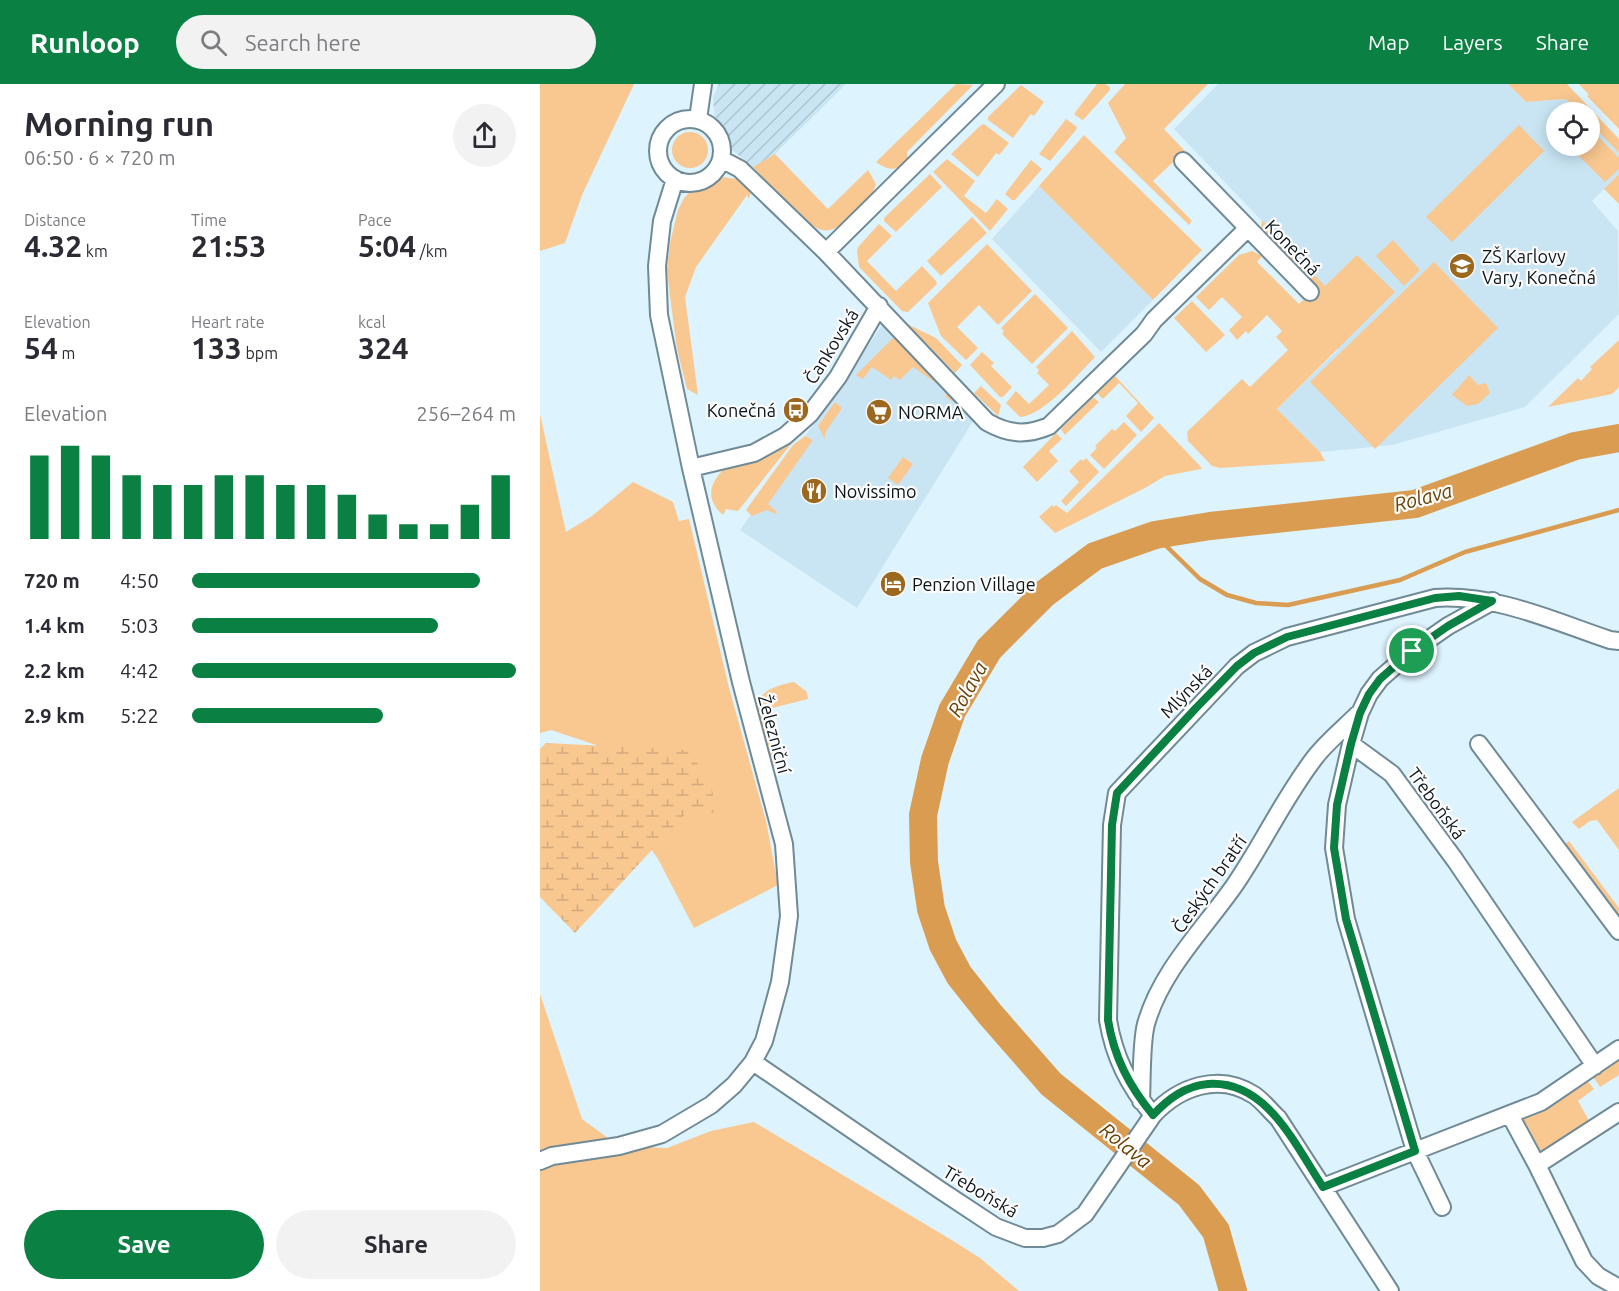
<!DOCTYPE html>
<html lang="en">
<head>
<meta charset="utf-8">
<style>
  :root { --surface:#fff; --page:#f2f2f3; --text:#2b2b33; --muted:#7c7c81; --accent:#0b8043 }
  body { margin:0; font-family:Ubuntu,sans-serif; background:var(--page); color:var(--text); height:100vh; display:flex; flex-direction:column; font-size:22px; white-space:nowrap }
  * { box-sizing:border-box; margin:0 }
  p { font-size:20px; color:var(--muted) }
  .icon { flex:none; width:33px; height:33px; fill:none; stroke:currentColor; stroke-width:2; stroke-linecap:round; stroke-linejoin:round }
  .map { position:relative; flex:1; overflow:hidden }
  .side { display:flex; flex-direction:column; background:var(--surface); width:540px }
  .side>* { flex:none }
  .controls { position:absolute; left:1006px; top:18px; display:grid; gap:12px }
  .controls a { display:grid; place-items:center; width:54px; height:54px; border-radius:50%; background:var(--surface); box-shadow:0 3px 15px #0003; font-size:30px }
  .pin { position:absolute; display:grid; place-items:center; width:51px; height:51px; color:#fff; margin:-26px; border:3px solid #fff; border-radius:50%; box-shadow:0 2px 6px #0007 }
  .round { display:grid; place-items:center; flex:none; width:63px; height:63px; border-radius:32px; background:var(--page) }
  .summary { display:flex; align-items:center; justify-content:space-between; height:102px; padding:0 24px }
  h1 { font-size:33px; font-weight:600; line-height:45px }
  .stats { display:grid; grid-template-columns:repeat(3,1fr); gap:9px; height:102px; padding:6px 24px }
  .stats div { display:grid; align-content:center }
  .stats b { font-size:30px; font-weight:600 }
  .stats small { font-size:16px; font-weight:400 }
  .stats p { font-size:16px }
  .chart { height:168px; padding:12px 24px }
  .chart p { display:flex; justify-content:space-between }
  .chart svg { width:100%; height:108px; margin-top:6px; stroke:var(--accent); stroke-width:6 }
  .cta { display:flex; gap:12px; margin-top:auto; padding:12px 24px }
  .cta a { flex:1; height:69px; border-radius:36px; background:var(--accent); color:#fff; font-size:24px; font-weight:600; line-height:69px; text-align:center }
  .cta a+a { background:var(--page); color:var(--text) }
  ul { padding:0 24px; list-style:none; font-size:20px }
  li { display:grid; grid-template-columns:96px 72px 1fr; align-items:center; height:45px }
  li i { height:15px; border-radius:8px; background:var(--accent) }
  header { display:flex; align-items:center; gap:36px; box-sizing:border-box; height:84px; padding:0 30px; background:var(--accent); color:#fff }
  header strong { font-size:28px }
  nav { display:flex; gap:33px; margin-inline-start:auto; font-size:21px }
  .search { width:420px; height:54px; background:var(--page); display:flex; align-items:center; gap:15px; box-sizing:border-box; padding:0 21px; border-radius:33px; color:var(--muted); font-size:22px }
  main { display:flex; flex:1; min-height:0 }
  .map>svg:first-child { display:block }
  .built { fill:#c9e5f3 }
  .industrial { fill:url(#industrial-furrows) }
  .green { fill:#f9c790 }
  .wetland { fill:url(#wetland-marsh) }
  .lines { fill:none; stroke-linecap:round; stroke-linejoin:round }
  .stream { stroke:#da9c50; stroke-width:4.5 }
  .river { stroke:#da9c50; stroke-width:28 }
  .minor-casing { stroke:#708a96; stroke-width:20 }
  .minor { stroke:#fff; stroke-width:16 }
  .route-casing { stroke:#fff; stroke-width:12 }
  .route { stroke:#0b8043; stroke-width:8 }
  .labels { text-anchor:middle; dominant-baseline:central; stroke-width:4.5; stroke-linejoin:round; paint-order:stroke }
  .street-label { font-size:18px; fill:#0b151a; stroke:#fcfcfc }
  .poi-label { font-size:18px; fill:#0b151a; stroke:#fcfcfc; text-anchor:start }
  .water-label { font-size:20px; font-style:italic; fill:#6a4101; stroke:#fcfcfc }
</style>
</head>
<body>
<header>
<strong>Runloop</strong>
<div class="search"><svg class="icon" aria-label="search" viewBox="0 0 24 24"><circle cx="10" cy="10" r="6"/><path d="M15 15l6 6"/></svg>Search here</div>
<nav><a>Map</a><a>Layers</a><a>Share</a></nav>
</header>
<main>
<section class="side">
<div class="summary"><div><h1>Morning run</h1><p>06:50 · 6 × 720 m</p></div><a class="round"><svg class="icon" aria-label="share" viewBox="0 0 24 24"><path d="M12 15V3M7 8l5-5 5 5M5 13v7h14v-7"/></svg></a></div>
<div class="stats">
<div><p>Distance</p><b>4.32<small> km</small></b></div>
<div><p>Time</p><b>21:53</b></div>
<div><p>Pace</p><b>5:04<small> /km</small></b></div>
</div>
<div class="stats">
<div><p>Elevation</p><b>54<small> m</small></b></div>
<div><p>Heart rate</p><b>133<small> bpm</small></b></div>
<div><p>kcal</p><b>324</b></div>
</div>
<div class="chart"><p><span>Elevation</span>256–264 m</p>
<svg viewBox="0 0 160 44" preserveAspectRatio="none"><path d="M5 44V10M15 44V6M25 44V10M35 44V18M45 44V22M55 44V22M65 44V18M75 44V18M85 44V22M95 44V22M105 44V26M115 44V34M125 44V38M135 44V38M145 44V30M155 44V18"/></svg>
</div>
<ul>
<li><b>720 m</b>4:50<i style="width:89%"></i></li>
<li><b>1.4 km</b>5:03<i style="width:76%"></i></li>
<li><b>2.2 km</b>4:42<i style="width:100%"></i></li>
<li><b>2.9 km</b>5:22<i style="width:59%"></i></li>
</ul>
<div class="cta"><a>Save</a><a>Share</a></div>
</section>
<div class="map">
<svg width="1079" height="1207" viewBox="0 0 1079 1207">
  <defs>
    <pattern id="industrial-furrows" width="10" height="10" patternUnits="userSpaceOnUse" patternTransform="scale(1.5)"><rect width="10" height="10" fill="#c9e5f3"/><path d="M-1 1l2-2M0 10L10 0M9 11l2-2" fill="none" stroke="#abc4d0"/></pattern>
    <pattern id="wetland-marsh" width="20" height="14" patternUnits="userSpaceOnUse" patternTransform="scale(1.5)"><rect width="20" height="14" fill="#f9c790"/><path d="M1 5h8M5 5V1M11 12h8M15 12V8" fill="none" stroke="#d4aa7c"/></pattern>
  </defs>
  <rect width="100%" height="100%" fill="#ddf3fe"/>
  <path class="built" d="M678 0H968L986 18 1024 15 1030 18 1040 28H1017V62H1050V39L1079 69V90L1052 117 1078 147 1079 230 985 323 852 361 780 368 737 325 798 266 785 203 634 45Z
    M499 102 613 216 561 268 452 155Z
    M343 240 435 334 317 524 200 446Z"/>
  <path class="industrial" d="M179 0H306L235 70 213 83 192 66 174 30 173 13Z"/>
  <path class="green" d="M0 0H94L42 111 25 159 0 167Z
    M416 0 433 1 367 68 368 78C355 87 349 87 336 78Z
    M557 0H565L570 3V6L544 35 542 36 534 30Z
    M585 0H668L624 45 645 67 613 97 652 137 649 141 574 68 586 54 568 19Z
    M968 0H1027L1079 55V69L1050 39V28H1040L1030 18 1024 15 986 18Z
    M1039 0H1079V45L1047 12 1049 11Z
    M481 1 504 18 494 32 491 30 473 54 448 36V33Z
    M526 35 537 43 536 46 510 77 499 70Z
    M444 40 469 59 459 71 456 69 438 93 411 70 441 41Z
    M979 41 1004 67 912 158 886 133Z
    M1050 44 1079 74V85L1065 98 1029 62H1050Z
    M132 66a18 18 0 1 1 36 0a18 18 0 1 1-36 0Z
    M544 51 662 166 613 216 499 102Z
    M235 70 288 125 328 86 336 100C332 113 324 120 314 130 307 137 294 149 282 146 262 141 228 99 213 83Z
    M407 75 435 97 424 112 446 129 457 115 468 125 450 147 393 88Z
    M491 76 502 85 475 116H472L465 110Z
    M390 90 402 103 356 148 344 137V134Z
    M1079 90V120L1064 105Z
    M182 93 197 95 211 107 209 115 207 111 156 183 145 213 158 311 147 305 137 265 130 212 127 186 130 159 138 126 144 114 149 109Z
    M432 133 447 149 401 192 387 177Z
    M722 136 785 202 817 171 855 208 737 325 780 368 785 377 680 384 672 382 648 357 647 348 702 295 710 303 748 266 736 253 742 247 727 231 708 250 706 247 697 256 689 246 702 233 682 213 669 226 656 213 699 171 712 167 722 172 717 178 759 220 777 202 721 144Z
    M339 140 352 152 327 177 356 207 382 182 396 197 397 200 368 228 362 227 319 183 317 166 319 162Z
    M853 156 880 186 864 202 836 172Z
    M447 160 492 207 458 241 439 221 417 243 438 264 426 276 401 252 388 219Z
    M894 178 958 244 835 365 770 298Z
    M495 210 528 244 492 280 462 250 464 247 461 244Z
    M652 217 685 251 666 268 634 234Z
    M367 240 396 254 422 281 415 289Z
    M532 247 555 273C538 290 505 331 480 333L466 319 476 307 489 320 509 301 497 289 499 286 496 283Z
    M355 252 419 317 417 320 406 313V306L373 283 360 296 354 292 351 296 332 283 323 295 316 291Z
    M1079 256V303L1072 310 1008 323 1038 294 1041 297 1052 285 1050 283Z
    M442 268 454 279 451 282 472 303 463 313H460L430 281Z
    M929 291 938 301 946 299 950 309 938 320 927 322 912 311Z
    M575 292 614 334 601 348 586 332 598 319 579 299 563 315 557 309Z
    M441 302 461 321 458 332 434 309Z
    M553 313 559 318 525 351 521 345Z
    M295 318 302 324 285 349V355L278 342Z
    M0 330 26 448 52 432 93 398 133 418 139 437 149 435 189 604 226 737 238 801 154 844 118 775 88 732 56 661 11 646 0 649Z
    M584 338 597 351 564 385 550 371 557 364 555 362 572 345 575 347Z
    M619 339 662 384 661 385 625 392 605 404 515 449 499 433 512 421 514 423 516 421 527 429Z
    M516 349 522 355 509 367 518 377 497 398 483 383Z
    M265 352 273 356 228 420 237 428 236 430 227 426 212 432 206 426 253 361Z
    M248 356 251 360 198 427 186 425 183 431C165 416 169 399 185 384Z
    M363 373 373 380 358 401 348 394Z
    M546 374 559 388 526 422 521 417 539 398 529 387 541 375 543 377Z
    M254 598 267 608 268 615 224 626 238 679 232 683 217 624C218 606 239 601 254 598Z
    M1079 704V766L1057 736 1050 737 1039 745 1032 738Z
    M1029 757 1079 824V834L1025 760Z
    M0 910 42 1035 79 1062 127 1064 171 1047 214 1038 410 1155 440 1174 479 1207H0Z
    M1079 973V991L1060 1003 1052 991Z
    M1046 995 1054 1005 1038 1017 1051 1040 1006 1067C993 1068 985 1047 982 1035L986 1031Z"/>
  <path class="wetland" d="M6 659 146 666 170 694 176 729 148 727 35 849 0 813V665Z"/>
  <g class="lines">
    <path class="stream" d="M615 451 660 495 687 511 716 519 748 521 860 496 925 468 1079 426"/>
    <path class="river" d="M693 1207 676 1147 649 1111 511 1000 449 929 419 891 403 861 391 825 384 778 383 731 395 676 412 627 449 565 504 510 555 472 615 451 670 442 875 420 1035 362 1079 354"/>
    <g class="minor-casing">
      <path id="minor" d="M158 35 163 0
        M118 67a32 32 0 1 1 64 0a32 32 0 1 1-64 0Z
        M181 75 200 85 286 168 447 338C468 350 486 352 509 342L604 250 614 236 708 144
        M643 77 770 208
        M286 168 456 0
        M151 384 214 369 245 352 270 330 298 293 339 222
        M811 660 852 690 915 776 1055 982
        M939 660 1079 847
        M213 978 400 1106 456 1143 485 1154H503L518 1150 545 1130 613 1031C639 1003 679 988 714 1011 723 1017 730 1027 738 1034L850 1207
        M601 1017C602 996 601 959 606 940 621 887 663 846 694 802 723 760 744 713 776 672 788 657 804 644 818 630
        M613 1031C589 1002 574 973 568 936L572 741 577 709 697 582 714 569 747 553 895 514C956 510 1013 537 1070 556L1079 557
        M970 1031 997 1081 1044 1177 1058 1192 1079 1204
        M0 1077 12 1072 79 1062 122 1050 171 1021 194 1001 213 978 224 957 240 898 249 832 244 760 201 598 151 384 119 231 117 182 122 137 135 95
        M997 1081 1079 1028
        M783 1103 875 1067 806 835 794 764 797 721 811 660 820 629 829 610 840 595 872 567 908 542 953 517
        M902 1123 875 1067 1001 1018 1079 965"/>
    </g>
    <use href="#minor" class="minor"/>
  </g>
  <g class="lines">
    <g class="route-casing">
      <path id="route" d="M919 512 952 517 908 542 872 567 840 595 829 610 820 629 811 660 797 721 794 764 806 835 875 1067 783 1103C755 1061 727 996 668 1000 645 1002 628 1015 613 1031 589 1002 574 973 568 936L572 741 577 709 656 624 697 582 714 569 747 553 895 514Z"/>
    </g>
    <use href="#route" class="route"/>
  </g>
  <defs>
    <g id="school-disc" transform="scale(1.35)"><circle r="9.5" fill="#9c671f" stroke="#fcfcfc"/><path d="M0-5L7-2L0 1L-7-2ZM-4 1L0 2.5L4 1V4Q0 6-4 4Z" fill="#fff"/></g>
    <g id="bus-disc" transform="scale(1.35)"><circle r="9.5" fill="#9c671f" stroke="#fcfcfc"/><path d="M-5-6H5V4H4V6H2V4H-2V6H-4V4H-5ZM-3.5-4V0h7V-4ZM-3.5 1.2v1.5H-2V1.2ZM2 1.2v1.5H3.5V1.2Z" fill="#fff"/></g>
    <g id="supermarket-disc" transform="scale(1.35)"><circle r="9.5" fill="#9c671f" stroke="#fcfcfc"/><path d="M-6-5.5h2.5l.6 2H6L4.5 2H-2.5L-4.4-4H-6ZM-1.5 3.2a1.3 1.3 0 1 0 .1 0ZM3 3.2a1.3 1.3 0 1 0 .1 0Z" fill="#fff"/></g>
    <g id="restaurant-disc" transform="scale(1.35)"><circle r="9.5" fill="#9c671f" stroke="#fcfcfc"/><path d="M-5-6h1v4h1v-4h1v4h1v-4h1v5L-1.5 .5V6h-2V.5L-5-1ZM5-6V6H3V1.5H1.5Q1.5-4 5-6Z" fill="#fff"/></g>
    <g id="hotel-disc" transform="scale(1.35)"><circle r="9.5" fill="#9c671f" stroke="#fcfcfc"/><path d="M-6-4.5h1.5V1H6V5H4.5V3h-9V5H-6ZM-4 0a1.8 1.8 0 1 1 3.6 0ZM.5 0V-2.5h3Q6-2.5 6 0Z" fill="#fff"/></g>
  </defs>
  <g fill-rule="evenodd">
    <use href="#school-disc" x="922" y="182"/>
    <use href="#bus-disc" x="256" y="326"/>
    <use href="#supermarket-disc" x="339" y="328"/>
    <use href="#restaurant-disc" x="274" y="407"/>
    <use href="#hotel-disc" x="353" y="500"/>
  </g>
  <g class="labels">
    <g class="street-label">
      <text transform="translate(753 163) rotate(46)">Konečná</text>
      <text transform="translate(291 262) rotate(-58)">Čankovská</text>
      <text transform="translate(646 607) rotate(-46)">Mlýnská</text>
      <text transform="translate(235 650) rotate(75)">Železniční</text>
      <text transform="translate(897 719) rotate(54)">Třeboňská</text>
      <text transform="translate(669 800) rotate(-55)">Českých bratří</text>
      <text transform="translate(441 1107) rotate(31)">Třeboňská</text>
    </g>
    <g class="poi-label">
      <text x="942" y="172">ZŠ Karlovy<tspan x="942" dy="21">Vary, Konečná</tspan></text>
      <text x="236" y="326" text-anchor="end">Konečná</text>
      <text x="358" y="328">NORMA</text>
      <text x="294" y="407">Novissimo</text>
      <text x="372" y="500">Penzion Village</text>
    </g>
    <g class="water-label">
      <text transform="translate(883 413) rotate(-15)">Rolava</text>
      <text transform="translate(427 605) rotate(-61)">Rolava</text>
      <text transform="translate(586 1061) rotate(39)">Rolava</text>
    </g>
  </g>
</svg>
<div class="controls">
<a><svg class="icon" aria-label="locate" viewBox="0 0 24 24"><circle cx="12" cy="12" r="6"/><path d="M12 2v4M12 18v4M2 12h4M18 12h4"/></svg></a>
</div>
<div class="pin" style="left:872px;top:567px;background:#1e9e55"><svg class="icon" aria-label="arrive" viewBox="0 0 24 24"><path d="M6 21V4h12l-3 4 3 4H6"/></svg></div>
</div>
</main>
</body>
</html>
